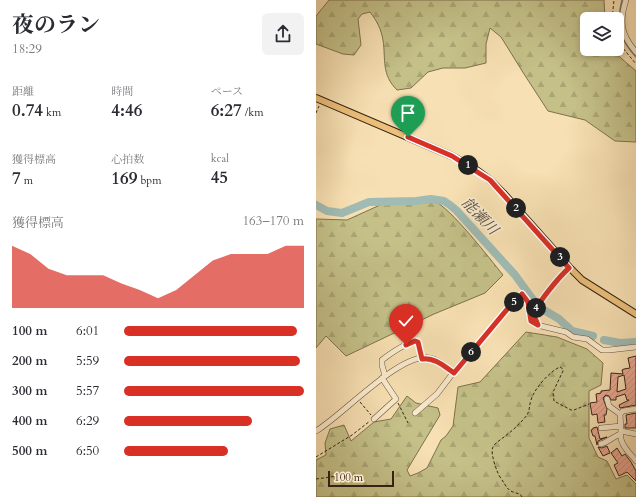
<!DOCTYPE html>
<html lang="ja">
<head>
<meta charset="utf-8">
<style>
  :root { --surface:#fff; --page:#f2f2f3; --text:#2b2b33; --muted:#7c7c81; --accent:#d93025 }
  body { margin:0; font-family:Cardo,"Noto Serif JP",serif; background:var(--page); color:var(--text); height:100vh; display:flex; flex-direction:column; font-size:15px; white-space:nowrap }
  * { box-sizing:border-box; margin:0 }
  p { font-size:13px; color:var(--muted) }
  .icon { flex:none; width:22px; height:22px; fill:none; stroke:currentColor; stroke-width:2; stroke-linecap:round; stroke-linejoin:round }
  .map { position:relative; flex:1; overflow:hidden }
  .sheet { display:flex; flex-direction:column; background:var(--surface); width:316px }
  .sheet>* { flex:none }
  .fabs { position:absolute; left:264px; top:12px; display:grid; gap:8px }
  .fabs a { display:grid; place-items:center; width:44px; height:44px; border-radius:6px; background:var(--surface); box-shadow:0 2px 6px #0003; font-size:20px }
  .scale { position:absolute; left:12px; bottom:10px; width:66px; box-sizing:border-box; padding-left:4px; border:2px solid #382214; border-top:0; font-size:11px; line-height:14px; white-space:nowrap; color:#382214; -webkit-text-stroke:3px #faebce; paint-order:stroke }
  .pin { position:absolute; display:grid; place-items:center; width:34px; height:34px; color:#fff; margin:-41px -17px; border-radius:50% 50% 50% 0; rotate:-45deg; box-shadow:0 0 4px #0007 }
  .pin .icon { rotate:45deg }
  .km { position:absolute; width:20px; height:20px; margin:-10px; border-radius:50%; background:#222; color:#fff; font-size:11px; line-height:20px; text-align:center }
  .round { display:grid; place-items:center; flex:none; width:42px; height:42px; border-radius:6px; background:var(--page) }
  .head { display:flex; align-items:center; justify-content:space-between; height:68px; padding:0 12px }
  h1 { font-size:22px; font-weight:700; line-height:30px }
  .stats { display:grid; grid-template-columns:repeat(3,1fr); gap:6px; height:68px; padding:4px 12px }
  .stats div { display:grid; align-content:center }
  .stats b { font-size:17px; font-weight:700 }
  .stats small { font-size:11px; font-weight:400 }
  .stats p { font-size:11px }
  .chart { height:112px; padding:8px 12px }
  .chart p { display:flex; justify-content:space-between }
  .chart svg { width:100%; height:72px; margin-top:4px; fill:var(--accent); opacity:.7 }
  ul { padding:0 12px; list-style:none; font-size:13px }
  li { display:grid; grid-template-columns:64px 48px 1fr; align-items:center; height:30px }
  li i { height:10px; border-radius:5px; background:var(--accent) }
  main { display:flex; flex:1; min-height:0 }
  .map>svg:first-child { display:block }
  .forest { fill:url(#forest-firs); stroke:#7e714e }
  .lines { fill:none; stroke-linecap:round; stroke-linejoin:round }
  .stream { stroke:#767e74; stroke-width:1.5 }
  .river { stroke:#9fbbb4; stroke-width:8 }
  .building { fill:url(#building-hatch); stroke:#382214; fill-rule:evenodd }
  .minor-casing { stroke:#68523c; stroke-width:6 }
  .major-casing { stroke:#382214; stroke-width:8 }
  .path { stroke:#382214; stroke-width:1; stroke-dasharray:3 2; stroke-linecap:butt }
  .minor { stroke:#faebce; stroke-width:5 }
  .major { stroke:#ecc07a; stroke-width:6 }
  .route-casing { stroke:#fff; stroke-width:8 }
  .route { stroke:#d93025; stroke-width:5 }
  .labels { text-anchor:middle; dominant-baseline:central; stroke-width:3.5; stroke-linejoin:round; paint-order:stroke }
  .water-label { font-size:15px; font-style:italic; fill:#575044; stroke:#faebce }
</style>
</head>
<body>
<main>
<section class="sheet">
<div class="head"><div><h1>夜のラン</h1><p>18:29</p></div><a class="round"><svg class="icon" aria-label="share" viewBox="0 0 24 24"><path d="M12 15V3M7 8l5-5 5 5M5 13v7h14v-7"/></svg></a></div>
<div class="stats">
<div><p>距離</p><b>0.74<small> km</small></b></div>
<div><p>時間</p><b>4:46</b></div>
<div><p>ペース</p><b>6:27<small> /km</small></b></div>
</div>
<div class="stats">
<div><p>獲得標高</p><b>7<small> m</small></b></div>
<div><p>心拍数</p><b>169<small> bpm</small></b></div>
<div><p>kcal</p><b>45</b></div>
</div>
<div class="chart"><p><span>獲得標高</span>163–170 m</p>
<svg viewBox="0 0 160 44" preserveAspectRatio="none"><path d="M0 44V6L10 11L20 20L30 24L40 24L50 24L60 29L70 33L80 38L90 33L100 24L110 15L120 11L130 11L140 11L150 6L160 6V44z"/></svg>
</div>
<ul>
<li><b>100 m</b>6:01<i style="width:96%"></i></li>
<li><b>200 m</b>5:59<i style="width:98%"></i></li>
<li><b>300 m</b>5:57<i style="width:100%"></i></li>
<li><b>400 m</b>6:29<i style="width:71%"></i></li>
<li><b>500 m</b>6:50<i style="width:58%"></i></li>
</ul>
</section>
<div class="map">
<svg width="320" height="497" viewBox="0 0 320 497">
  <defs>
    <pattern id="forest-firs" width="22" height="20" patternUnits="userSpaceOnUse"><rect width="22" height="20" fill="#c4c088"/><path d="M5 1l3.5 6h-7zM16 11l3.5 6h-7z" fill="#a9a574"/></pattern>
    <pattern id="building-hatch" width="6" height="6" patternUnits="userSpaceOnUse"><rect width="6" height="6" fill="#eba995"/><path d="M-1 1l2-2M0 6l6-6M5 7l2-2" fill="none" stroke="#ca9180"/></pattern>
  </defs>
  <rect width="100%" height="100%" fill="#f7e0b3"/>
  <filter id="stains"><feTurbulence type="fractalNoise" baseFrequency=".005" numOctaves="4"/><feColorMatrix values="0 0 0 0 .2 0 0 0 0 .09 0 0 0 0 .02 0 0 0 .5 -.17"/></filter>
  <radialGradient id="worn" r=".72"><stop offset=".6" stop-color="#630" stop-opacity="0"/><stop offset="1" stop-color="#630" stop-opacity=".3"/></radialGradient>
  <path class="forest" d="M13 0H288L289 19H271V49H298L299 53 320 71V142L299 141 269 120 232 111 208 74 185 37 174 28 170 44V63L149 68H127L112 72 95 88 81 90C65 74 70 60 67 40 65 29 61 21 54 12L46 14 42 19 45 45 38 55 27 54 0 44V16Z
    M75 200C83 201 111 199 118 201 134 207 174 259 187 275L169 293 118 314 30 356 10 336 0 348V219L31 220Z
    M210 332 241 337 271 349 287 363 285 385 273 391V438L282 457 291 461 300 479 311 475 320 484V497H0V460L10 455 9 443 14 429 28 425 35 441 58 422 75 419 91 396 100 403 122 408 124 415 91 470 94 476 102 473 111 468 125 440 130 436 137 426 142 387 164 382Z"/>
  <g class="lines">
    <path class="stream" d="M306 0C300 25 303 38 320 57"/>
    <path class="river" d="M0 205 11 211 26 213 53 202 100 201 115 199 128 201 134 205 141 211 199 275 218 301 228 310 243 319 256 331 277 336
      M288 340 304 343 320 342"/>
  </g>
  <path class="building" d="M320 356V405L304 408 303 405 313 400H311L309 394 300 397V400H295L293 396 290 395 287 398 291 409 290 415H288L289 422 282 423 281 414 276 415 274 403 281 402 280 394 285 393V391L294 390 295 373 307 374 306 370 308 369 314 368 312 358ZM308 375 310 389 301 392 302 377Z
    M320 413V428H309V424H311L310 415Z
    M281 427 284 439 291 437 282 441 281 445 279 436H277L275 430 277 429V428Z
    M291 446 294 453 287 456 282 447 286 448Z
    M301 448 306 456 309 454 315 462 320 471V481L311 472 303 476 298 465 302 463 295 453Z"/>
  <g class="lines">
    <g class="minor-casing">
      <path id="minor" d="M310 0C303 22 305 35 320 52
        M221 325C221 322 219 318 218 316 218 306 246 275 253 267
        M69 376 66 365V360C74 354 93 340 102 342L106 359
        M291 399 293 406 304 414
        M99 413 121 394 137 373
        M58 419 80 399 66 378
        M285 428 305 426
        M0 431C26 416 85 351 114 358 123 360 131 368 137 373L193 307 206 294 212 302 215 321 221 325 250 332 257 337 271 339 286 350H293L320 347
        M305 431 304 414 307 411 320 409
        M320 434 305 431C302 443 313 452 320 461
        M285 444C292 442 297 437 304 434"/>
    </g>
    <g class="major-casing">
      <path id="major" d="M0 98 136 156 159 169 174 180 187 193 253 267 266 280 320 314"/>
    </g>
    <path class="path" d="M296 19 298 0
      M301 41 320 64
      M0 113 3 106
      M44 402 55 415
      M82 403 92 423
      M0 457 36 435 54 421
      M0 479 22 476
      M206 497 204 494C190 491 192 488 184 477 181 472 180 468 178 462 174 446 176 446 188 437 196 431 205 423 211 415 214 410 213 406 215 400 218 389 234 371 244 367L247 369V371L237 392 238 401 255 410H258L273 404"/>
    <use href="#minor" class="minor"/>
    <use href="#major" class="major"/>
  </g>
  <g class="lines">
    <g class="route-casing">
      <path id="route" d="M90 345 99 341 102 342 106 359C118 357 128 366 138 373L193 307 206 294 212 302 215 321 222 325C221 322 219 318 218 316 218 306 245 275 253 268L174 180 136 156 92 137"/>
    </g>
    <use href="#route" class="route"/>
  </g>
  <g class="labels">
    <g class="water-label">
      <text transform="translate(164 216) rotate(46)">能瀬川</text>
    </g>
  </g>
  <rect width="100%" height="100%" filter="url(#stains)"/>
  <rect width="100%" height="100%" fill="url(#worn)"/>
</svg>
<div class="fabs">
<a><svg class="icon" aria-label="layers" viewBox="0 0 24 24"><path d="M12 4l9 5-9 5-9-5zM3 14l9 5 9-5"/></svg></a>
</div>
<div class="scale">100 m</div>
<div class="pin" style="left:92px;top:137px;background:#1e9e55"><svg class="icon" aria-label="arrive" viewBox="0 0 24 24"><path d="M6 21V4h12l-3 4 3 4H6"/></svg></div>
<div class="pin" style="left:90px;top:345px;background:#d93025"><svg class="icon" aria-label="check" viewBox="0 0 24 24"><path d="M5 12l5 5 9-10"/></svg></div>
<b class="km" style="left:152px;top:165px">1</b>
<b class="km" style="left:200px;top:208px">2</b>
<b class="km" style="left:244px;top:257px">3</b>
<b class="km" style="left:220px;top:308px">4</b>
<b class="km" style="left:198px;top:302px">5</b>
<b class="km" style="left:155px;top:352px">6</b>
</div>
</main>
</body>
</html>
